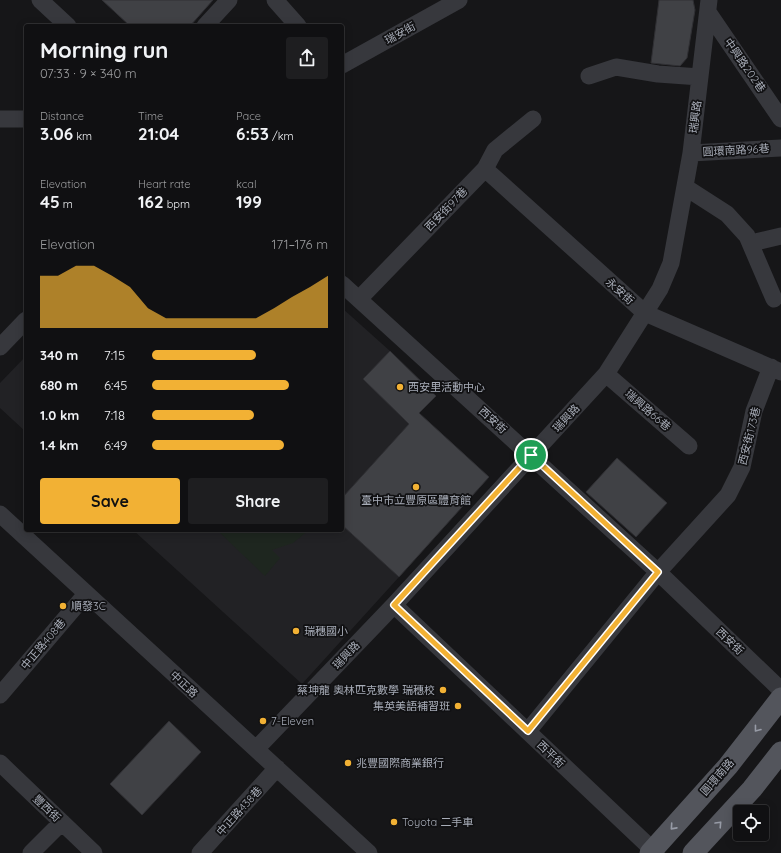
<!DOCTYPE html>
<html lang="en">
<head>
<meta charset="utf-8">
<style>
  :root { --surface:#101012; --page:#1e1e20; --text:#f1f3f6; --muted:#9c9d9f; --line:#303032; --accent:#f2b134 }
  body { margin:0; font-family:Quicksand,"Noto Sans TC",sans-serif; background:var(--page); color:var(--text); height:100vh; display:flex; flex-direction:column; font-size:15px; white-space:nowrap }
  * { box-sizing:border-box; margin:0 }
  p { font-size:13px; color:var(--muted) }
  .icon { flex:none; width:22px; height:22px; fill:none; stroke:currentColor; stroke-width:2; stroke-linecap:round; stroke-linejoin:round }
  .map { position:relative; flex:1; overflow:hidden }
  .panel { position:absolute; left:24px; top:24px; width:320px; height:508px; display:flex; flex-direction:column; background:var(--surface); border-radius:4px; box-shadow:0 2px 10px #0003,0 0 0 1px var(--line) }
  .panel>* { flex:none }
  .tools { position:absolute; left:733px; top:805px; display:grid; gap:8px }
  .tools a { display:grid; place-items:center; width:36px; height:36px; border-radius:4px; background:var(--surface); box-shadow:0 2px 10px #0003,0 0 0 1px var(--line); font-size:20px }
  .pin { position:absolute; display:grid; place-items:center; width:34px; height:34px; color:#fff; margin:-17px; border:2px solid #fff; border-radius:50%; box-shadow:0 1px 4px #0007 }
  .round { display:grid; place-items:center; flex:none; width:42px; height:42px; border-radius:4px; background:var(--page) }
  .overview { display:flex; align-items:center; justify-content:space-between; height:68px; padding:0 16px }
  h1 { font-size:22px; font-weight:700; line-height:30px }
  .stats { display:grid; grid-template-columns:repeat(3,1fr); gap:6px; height:68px; padding:4px 16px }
  .stats div { display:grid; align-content:center }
  .stats b { font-size:17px; font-weight:700 }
  .stats small { font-size:11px; font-weight:400 }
  .stats p { font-size:11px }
  .chart { height:112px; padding:8px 16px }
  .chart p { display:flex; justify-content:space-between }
  .chart svg { width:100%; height:72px; margin-top:4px; fill:var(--accent); opacity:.7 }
  .cta { display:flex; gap:8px; margin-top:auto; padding:8px 16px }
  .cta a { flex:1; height:46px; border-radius:4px; background:var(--accent); color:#111; font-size:16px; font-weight:700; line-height:46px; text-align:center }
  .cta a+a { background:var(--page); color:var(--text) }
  ul { padding:0 16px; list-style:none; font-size:13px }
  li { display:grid; grid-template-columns:64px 48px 1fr; align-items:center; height:30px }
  li i { height:10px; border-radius:5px; background:var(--accent) }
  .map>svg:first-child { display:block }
  .built { fill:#222225 }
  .green { fill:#1e261f }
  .building { fill:#404145; stroke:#303034 }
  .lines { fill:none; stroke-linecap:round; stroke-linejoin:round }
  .minor { stroke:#37383d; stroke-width:17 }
  .major { stroke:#53555c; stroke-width:21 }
  .oneway { stroke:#979ba6 }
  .route-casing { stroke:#fff; stroke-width:8 }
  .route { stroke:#f2b134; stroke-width:5 }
  .poi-dot { fill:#f2b134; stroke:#111113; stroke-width:1.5 }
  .labels { text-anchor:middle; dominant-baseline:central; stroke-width:3.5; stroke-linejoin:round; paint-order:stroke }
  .street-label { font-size:11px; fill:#a8adb8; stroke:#111113 }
  .poi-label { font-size:11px; fill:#a8adb8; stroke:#111113; text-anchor:start }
</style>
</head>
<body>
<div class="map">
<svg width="781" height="853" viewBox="0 0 781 853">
  <rect width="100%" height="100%" fill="#161618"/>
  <path class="built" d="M342 308 390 351 363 379 409 424 342 498Z
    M26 356V432L0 408V383Z
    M342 525 399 577 302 684 133 530H342Z"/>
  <path class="green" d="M217 530H254L267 533 283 530H309L293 543 272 550 280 558 265 576Z"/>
  <path class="building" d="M102 0H213L190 26H130Z
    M659 0H693L695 10 687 58 680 66 651 63Z
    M390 351 436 396 419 413 489 477 399 577 342 525V498L409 424 363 379Z
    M617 458 667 503 636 537 586 492Z
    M169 721 201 752 142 815 110 784Z"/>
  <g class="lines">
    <path class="minor" d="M40 0 68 26
      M275 0 298 26
      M708 12 781 119
      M205 26 229 0
      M342 65 459 0
      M589 76 616 67 658 74 700 77
      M0 119H26
      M691 153 781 148
      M485 169 645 313 781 372
      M685 187 727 214 747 236 774 299
      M751 243 781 236
      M342 284 658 572 781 690
      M359 299 485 169 495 150 533 119
      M0 347 26 320
      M606 374 689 446
      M0 514 369 853
      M394 605 656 853
      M0 695 86 594
      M528 731 658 572 728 495 742 467 754 411 771 367
      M256 749 394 605 606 374 660 289 671 263 691 153 709 0
      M0 763 94 853
      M31 853 62 822
      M200 853 277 768"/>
    <path class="major" d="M650 853 728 766 781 698
      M693 853 752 789 781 752"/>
  </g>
  <defs><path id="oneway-chevron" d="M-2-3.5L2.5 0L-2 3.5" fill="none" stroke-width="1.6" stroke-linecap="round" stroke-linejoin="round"/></defs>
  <g class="oneway">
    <use href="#oneway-chevron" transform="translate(757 729) rotate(128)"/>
    <use href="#oneway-chevron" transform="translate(719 824) rotate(-47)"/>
    <use href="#oneway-chevron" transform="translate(673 827) rotate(132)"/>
  </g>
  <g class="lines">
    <g class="route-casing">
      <path id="route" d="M531 455 658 572 528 731 394 605Z"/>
    </g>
    <use href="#route" class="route"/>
  </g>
  <g class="poi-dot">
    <circle cx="400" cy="387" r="4"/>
    <circle cx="416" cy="487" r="4"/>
    <circle cx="63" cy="606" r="4"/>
    <circle cx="296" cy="631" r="4"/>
    <circle cx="443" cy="690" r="4"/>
    <circle cx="458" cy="706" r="4"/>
    <circle cx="263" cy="721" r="4"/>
    <circle cx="348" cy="763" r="4"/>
    <circle cx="394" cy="822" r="4"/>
  </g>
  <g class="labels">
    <g class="street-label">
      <text transform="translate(400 33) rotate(-29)">瑞安街</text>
      <text transform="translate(745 65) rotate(55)">中興路202巷</text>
      <text transform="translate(695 117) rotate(-83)">瑞興路</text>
      <text transform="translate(736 150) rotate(-3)">圓環南路96巷</text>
      <text transform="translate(446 209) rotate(-46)">西安街97巷</text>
      <text transform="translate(620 291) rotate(42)">永安街</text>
      <text transform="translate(648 410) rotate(41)">瑞興路66巷</text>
      <text transform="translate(566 418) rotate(-47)">瑞興路</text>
      <text transform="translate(493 420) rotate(42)">西安街</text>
      <text transform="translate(749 436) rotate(-76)">西安街173巷</text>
      <text transform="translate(730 641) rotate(44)">西安街</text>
      <text transform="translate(43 644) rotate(-50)">中正路408巷</text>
      <text transform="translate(346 655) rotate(-46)">瑞興路</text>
      <text transform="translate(184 684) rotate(43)">中正路</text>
      <text transform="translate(551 754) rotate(44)">西平街</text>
      <text transform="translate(717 777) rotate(-49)">圓環南路</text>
      <text transform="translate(47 808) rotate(44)">豐西街</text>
      <text transform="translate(239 811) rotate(-48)">中正路438巷</text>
    </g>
    <g class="poi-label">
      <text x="408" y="387">西安里活動中心</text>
      <text x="416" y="500" text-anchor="middle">臺中市立豐原區體育館</text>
      <text x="71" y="606">順發3C</text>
      <text x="304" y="631">瑞穗國小</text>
      <text x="435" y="690" text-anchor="end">蔡坤龍 奧林匹克數學 瑞穗校</text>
      <text x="450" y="706" text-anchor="end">集英美語補習班</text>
      <text x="271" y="721">7-Eleven</text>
      <text x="356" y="763">兆豐國際商業銀行</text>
      <text x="402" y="822">Toyota 二手車</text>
    </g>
  </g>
</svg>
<div class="tools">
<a><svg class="icon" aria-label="locate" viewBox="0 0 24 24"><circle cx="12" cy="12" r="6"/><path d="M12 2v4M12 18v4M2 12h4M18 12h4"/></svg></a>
</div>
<div class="pin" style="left:531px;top:455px;background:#1e9e55"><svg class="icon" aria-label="arrive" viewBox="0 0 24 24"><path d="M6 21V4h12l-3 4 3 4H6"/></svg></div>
<section class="panel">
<div class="overview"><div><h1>Morning run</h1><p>07:33 · 9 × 340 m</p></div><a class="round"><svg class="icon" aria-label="share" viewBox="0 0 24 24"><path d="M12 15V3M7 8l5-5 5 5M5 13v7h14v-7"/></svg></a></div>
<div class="stats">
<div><p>Distance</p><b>3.06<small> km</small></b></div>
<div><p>Time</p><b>21:04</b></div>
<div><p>Pace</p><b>6:53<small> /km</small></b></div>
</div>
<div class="stats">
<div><p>Elevation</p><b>45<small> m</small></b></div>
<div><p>Heart rate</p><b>162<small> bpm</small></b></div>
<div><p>kcal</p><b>199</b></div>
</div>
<div class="chart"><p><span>Elevation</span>171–176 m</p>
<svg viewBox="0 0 160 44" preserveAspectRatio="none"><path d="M0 44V12L10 12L20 6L30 6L40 12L50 19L60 32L70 38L80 38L90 38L100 38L110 38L120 38L130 32L140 25L150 19L160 12V44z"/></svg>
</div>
<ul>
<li><b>340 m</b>7:15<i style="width:59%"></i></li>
<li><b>680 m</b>6:45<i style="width:78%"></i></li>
<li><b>1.0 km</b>7:18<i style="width:58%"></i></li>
<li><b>1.4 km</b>6:49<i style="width:75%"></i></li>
</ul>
<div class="cta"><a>Save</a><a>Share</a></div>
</section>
</div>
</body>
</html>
